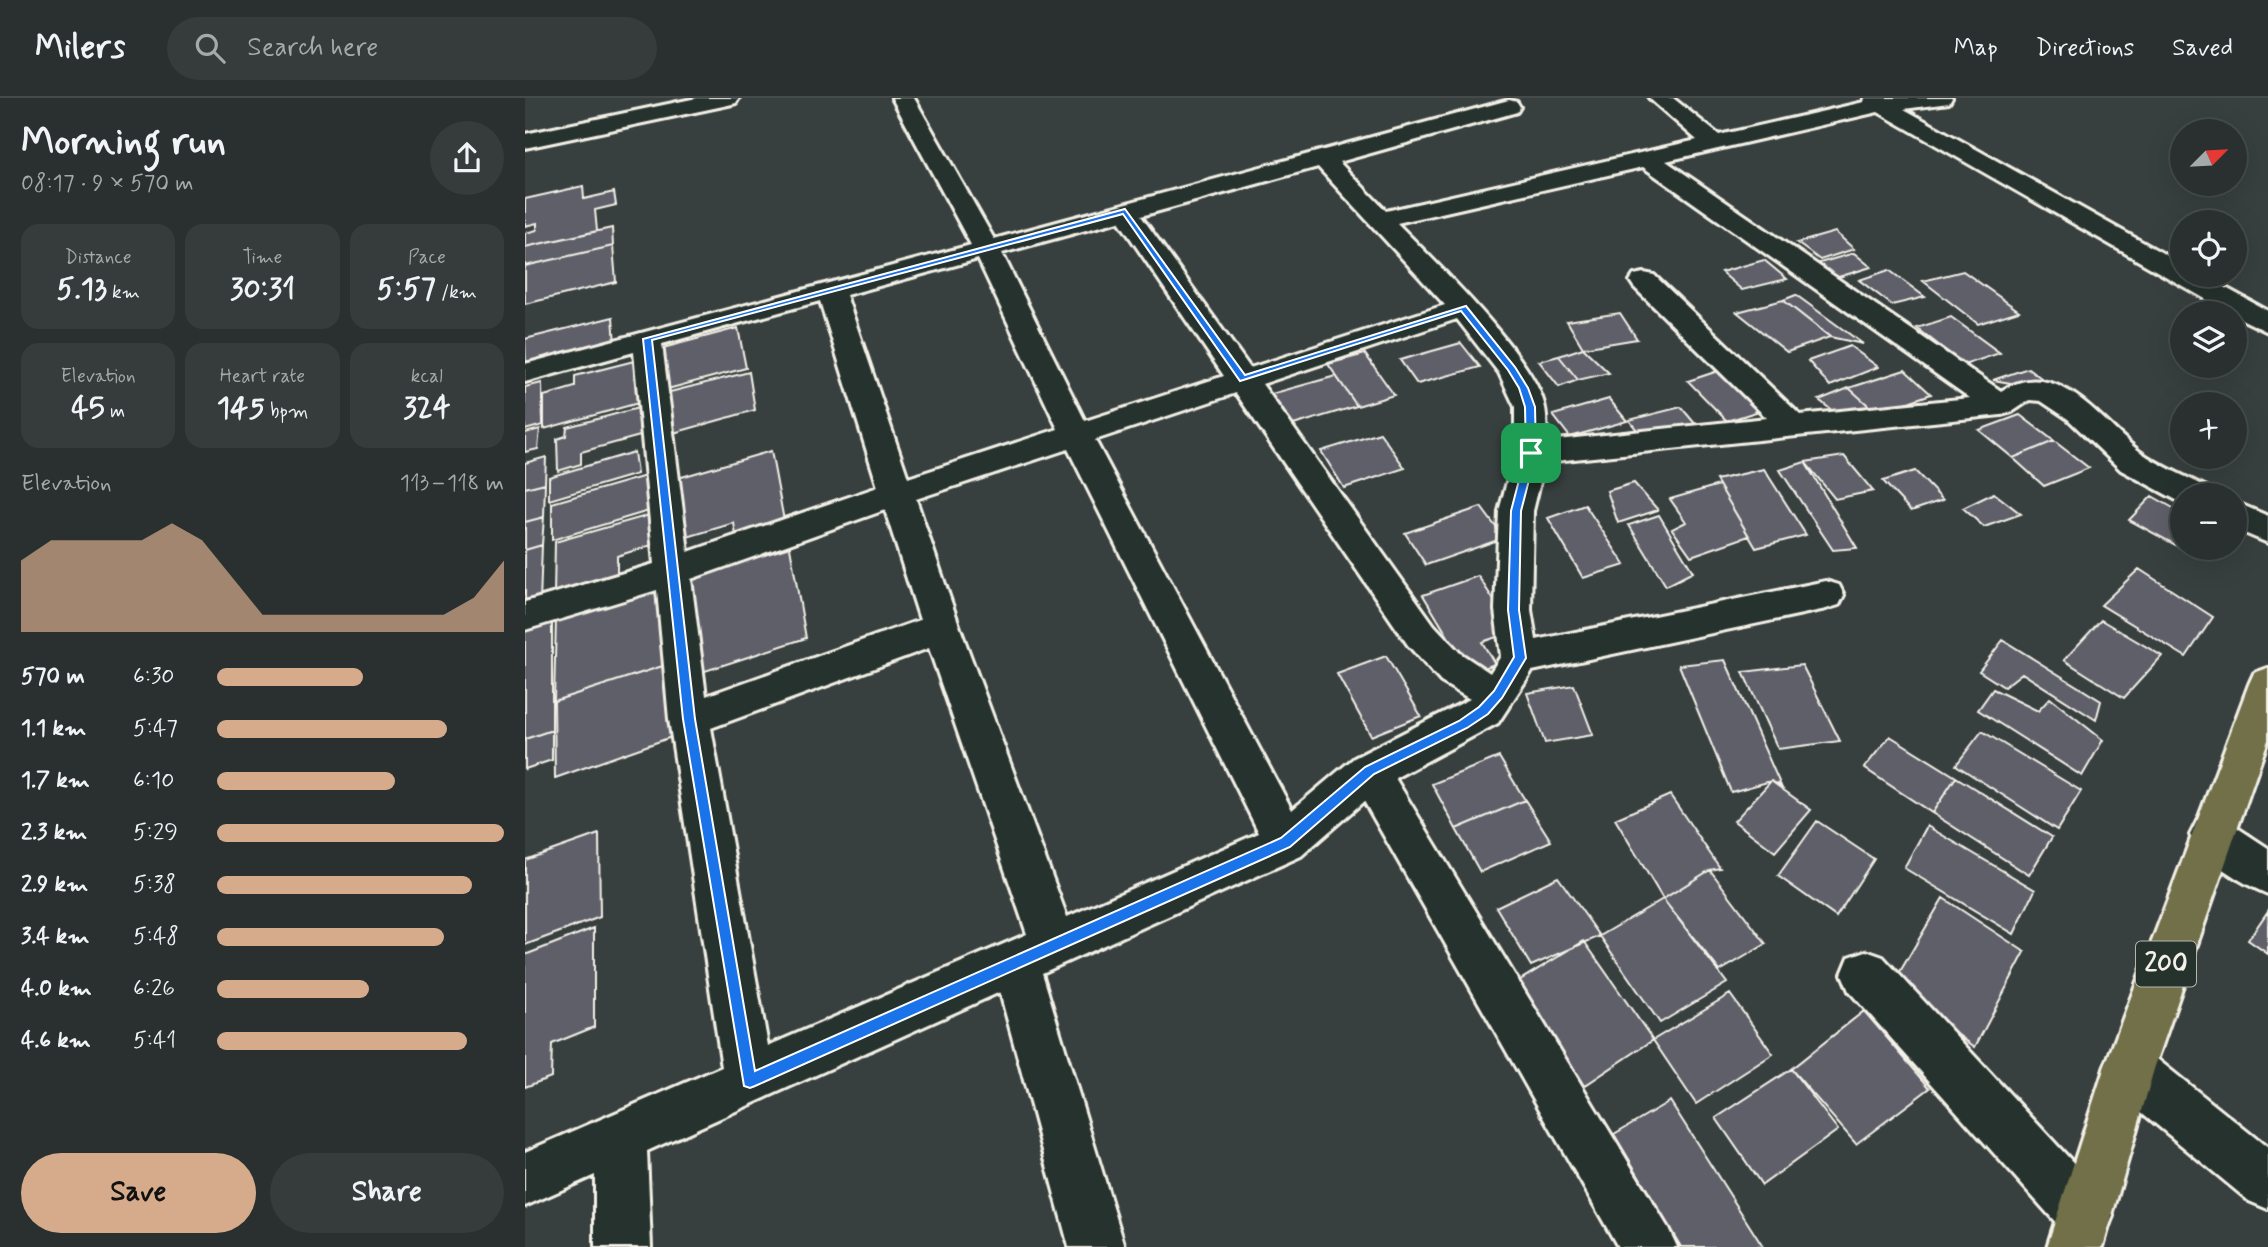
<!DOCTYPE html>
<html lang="en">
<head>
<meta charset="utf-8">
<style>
  :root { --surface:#29302f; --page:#353c3b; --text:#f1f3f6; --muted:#a5a9aa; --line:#454b4b; --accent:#d6ab8b }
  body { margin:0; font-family:Mynerve,sans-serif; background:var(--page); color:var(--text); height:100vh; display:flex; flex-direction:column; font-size:26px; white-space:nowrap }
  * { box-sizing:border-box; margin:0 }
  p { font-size:23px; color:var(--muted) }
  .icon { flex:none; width:38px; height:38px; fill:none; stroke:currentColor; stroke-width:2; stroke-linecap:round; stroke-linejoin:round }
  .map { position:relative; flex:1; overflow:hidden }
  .panel { display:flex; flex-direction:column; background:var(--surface); width:525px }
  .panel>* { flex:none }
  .needle { width:46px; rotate:66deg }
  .fabs { position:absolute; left:1645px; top:21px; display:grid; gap:14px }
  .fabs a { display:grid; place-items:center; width:77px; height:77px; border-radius:50%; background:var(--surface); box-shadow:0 7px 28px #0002,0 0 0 2px var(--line); font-size:35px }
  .pin { position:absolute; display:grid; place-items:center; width:60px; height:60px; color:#fff; margin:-30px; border-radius:14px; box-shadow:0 4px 10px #0006 }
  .round { display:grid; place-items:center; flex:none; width:74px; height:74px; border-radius:37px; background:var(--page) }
  .headline { display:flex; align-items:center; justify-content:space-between; height:119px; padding:0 21px }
  h1 { font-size:38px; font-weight:800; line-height:52px }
  .metrics { display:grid; grid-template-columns:repeat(3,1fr); gap:10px; height:119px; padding:7px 21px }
  .metrics div { display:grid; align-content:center; border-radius:18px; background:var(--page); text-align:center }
  .metrics b { font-size:30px; font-weight:800 }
  .metrics small { font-size:19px; font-weight:400 }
  .metrics p { font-size:19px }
  .chart { height:196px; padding:14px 21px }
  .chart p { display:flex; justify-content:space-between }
  .chart svg { width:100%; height:126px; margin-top:7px; fill:var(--accent); opacity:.7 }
  .action { display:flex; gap:14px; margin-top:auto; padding:14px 21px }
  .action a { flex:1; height:80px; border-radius:42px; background:var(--accent); color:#111; font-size:28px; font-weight:800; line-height:80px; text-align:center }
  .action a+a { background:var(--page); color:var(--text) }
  ul { padding:0 21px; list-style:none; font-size:23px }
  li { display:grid; grid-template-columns:112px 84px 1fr; align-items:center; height:52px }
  li i { height:18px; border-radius:9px; background:var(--accent) }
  header { display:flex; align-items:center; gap:42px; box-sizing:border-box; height:98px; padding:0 35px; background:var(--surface); border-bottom:2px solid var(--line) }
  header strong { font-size:33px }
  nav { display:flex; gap:38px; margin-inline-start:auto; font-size:24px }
  .search { width:490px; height:63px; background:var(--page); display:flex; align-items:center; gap:18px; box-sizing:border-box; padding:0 24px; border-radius:38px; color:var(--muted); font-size:26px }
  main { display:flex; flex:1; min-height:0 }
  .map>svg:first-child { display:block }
  .building { fill:#5e5e6a; stroke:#f4f1e8; stroke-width:2 }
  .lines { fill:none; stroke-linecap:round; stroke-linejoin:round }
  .street-casing { stroke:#f4f1e8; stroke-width:6 }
  .primary-casing { stroke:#f4f1e8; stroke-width:6 }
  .street { fill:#26332d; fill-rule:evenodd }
  .primary { fill:#71704a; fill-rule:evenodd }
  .route { fill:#1a73e8; stroke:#fff; stroke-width:2; fill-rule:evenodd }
  .labels { text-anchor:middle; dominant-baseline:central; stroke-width:7; stroke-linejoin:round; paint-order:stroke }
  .shield { fill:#26332d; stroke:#b6b8b0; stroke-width:2 }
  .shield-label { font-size:26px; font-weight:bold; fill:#f4f1e8 }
</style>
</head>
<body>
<header>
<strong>Milers</strong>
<div class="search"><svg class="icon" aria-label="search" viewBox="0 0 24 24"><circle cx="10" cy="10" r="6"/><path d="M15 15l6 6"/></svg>Search here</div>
<nav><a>Map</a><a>Directions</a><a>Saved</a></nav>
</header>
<main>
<section class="panel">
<div class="headline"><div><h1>Morning run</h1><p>08:17 · 9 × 570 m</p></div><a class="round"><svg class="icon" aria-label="share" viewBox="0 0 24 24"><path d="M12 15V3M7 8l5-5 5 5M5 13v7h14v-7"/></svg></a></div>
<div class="metrics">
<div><p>Distance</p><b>5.13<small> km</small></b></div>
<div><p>Time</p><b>30:31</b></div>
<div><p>Pace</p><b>5:57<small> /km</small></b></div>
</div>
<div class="metrics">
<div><p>Elevation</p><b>45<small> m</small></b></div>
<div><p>Heart rate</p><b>145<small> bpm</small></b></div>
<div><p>kcal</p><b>324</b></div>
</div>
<div class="chart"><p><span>Elevation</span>113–118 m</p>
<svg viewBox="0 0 160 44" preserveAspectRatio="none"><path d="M0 44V19L10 12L20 12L30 12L40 12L50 6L60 12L70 25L80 38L90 38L100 38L110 38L120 38L130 38L140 38L150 32L160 19V44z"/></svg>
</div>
<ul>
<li><b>570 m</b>6:30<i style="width:51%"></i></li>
<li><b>1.1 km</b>5:47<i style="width:80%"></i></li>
<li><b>1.7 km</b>6:10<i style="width:62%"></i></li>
<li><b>2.3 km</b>5:29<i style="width:100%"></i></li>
<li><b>2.9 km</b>5:38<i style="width:89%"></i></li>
<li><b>3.4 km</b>5:48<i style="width:79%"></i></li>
<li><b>4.0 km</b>6:26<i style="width:53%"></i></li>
<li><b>4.6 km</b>5:41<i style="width:87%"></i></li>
</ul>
<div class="action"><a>Save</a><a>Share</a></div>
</section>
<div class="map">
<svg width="1743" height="1149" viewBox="0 0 1743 1149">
  <rect width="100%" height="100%" fill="#37403f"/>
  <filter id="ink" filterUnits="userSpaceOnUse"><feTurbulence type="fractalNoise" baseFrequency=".0143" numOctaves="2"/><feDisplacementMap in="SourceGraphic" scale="14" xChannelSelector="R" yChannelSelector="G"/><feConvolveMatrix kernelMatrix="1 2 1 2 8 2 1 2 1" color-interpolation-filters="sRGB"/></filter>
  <g filter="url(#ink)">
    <path class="building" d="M58 88 59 101 89 94 91 107 70 112 72 133 0 149V135L12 132V125L0 128V101Z
      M87 130 88 148 0 168V149Z
      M1310 134 1329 151 1295 162 1272 145Z
      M88 148 91 184 0 206V168Z
      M1329 155 1346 169 1307 181 1291 166Z
      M1239 162 1262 181 1217 192 1196 174Z
      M1364 172 1400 199 1367 207 1334 182Z
      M1438 173 1494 213 1453 226 1398 183Z
      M1271 197 1338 246 1305 239 1258 202Z
      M1258 202 1305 239 1262 254 1212 214Z
      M1095 215 1112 241 1058 250 1042 223Z
      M88 219 90 246 1 269 0 241Z
      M1426 219 1475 255 1439 267 1392 230Z
      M213 230 221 270 139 292 134 251Z
      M936 245 955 269 892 286 875 262Z
      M1325 248 1353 269 1305 288 1283 263Z
      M1058 250 1084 275 1053 282 1034 258Z
      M840 256 869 297 832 308 803 266Z
      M1034 258 1053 282 1034 289 1014 263Z
      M113 262 117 304 19 331V298L50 289V278Z
      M1503 270 1533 293 1468 282Z
      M1380 272 1406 296 1352 315 1324 290Z
      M1193 273 1234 313 1202 323 1163 283Z
      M224 274 230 312 145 336 141 295Z
      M811 278 832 308 765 328 746 296Z
      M17 285 18 327 0 332V289Z
      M1324 290 1352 315 1315 319 1294 302Z
      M1084 301 1102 323 1045 339 1028 317Z
      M1156 309 1172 328 1120 342 1104 322Z
      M113 310 115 338 56 354V366L33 373 32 341 41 338 42 329Z
      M1495 317 1529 343 1488 360 1454 332Z
      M15 331 13 351 0 354V335Z
      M855 335 880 370 819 390 796 353Z
      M1529 343 1564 370 1519 388 1488 360Z
      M246 353 260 428 212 443 209 425 159 440 153 380Z
      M109 354 112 376 24 402V379Z
      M1319 358 1348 393 1310 401 1280 364Z
      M21 359 20 385 0 390V365Z
      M1280 364 1332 450 1308 452 1255 372Z
      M1239 371 1281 437 1231 450 1191 382Z
      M1390 373 1418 402 1386 413 1358 383Z
      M124 377 127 412 27 442V405Z
      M20 385 19 419 0 424V390Z
      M1109 385 1133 412 1093 425 1082 393Z
      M1194 387 1224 438 1166 458 1147 431 1161 424 1145 401Z
      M1469 395 1496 416 1459 429 1438 410Z
      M1627 398 1657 415V450H1679L1671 458 1604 422Z
      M1060 407 1100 467 1058 480 1023 420Z
      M956 409 979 440 901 467 880 435Z
      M128 416 130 446 92 458V477L29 496 30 444Z
      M1134 417 1168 474 1141 488 1104 427Z
      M19 419 17 447 0 452V424Z
      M17 447 15 505 0 509V452Z
      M265 449 281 540 171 576 163 480Z
      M1614 471 1688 519 1661 559 1576 507Z
      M953 478 989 533 957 544 970 566 945 575 898 497Z
      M142 486 147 565 29 603 31 520Z
      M27 522V632L0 641V531Z
      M1576 522 1637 558 1599 600 1539 562Z
      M1478 542 1576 603 1571 622 1497 575 1479 589 1454 573Z
      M861 558 896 618 846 638 812 576Z
      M1200 562 1256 688 1246 683 1206 694 1154 567Z
      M147 565 155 636 30 680 29 603Z
      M1277 567 1315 643 1253 651 1218 574Z
      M1049 587 1068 637 1020 645 1002 595Z
      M1468 591 1513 613 1525 600 1578 642 1557 678 1453 612Z
      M27 632V662L0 671V641Z
      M1457 633 1556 693 1532 732 1431 667Z
      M1365 638 1431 679 1407 715 1339 670Z
      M974 659 1000 702 931 731 907 686Z
      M1431 679 1527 739 1504 777 1407 715Z
      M1246 683 1286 712 1250 754 1209 723Z
      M1145 697 1195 770 1185 772 1138 801 1090 721Z
      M1000 702 1026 743 955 774 931 731Z
      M1292 723 1349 761 1311 819 1253 778Z
      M1402 728 1510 792 1489 836 1379 770Z
      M74 736 75 819 0 847V762Z
      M1185 772 1241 846 1195 873 1138 801Z
      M1033 779 1075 838 1006 868 971 809Z
      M1418 800 1500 854 1450 949 1366 889Z
      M1138 801 1202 885 1135 925 1075 838Z
      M1743 813V856L1723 842Z
      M69 830V929L27 946 26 979 0 989V857Z
      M1059 843 1128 942 1050 994 982 890Z
      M1205 896 1248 956 1171 1006 1128 942Z
      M1339 913 1405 990 1331 1046 1266 971Z
      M1266 971 1313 1032 1237 1087 1191 1020Z
      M1145 1003 1238 1149H1156L1089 1036Z"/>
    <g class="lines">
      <g class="street-casing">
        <path id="street" d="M172 0H214L211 5 203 7 0 50V36Z
          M367 0H389L469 141 984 2 992 4 995 9 992 14 814 64 861 113 1172 42 1124 0H1148L1194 37 1339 4 1340 0H1427L1424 5 1379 11 1657 166V177H1677L1743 213V234L1710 218V215H1705L1353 14 1141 63 1476 293C1533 257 1575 323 1614 353 1635 368 1659 378 1682 389L1687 397H1657V405L1596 372 1543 321 1516 303 1505 302 1487 314 1476 317 1020 364 1008 413 1006 512 1011 542 1301 483 1314 487 1319 497 1314 507 1301 511 1007 573 973 625 870 680 1143 1130 1152 1149H1093L839 703 776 758 517 875 600 1149H544L475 894 122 1053 126 1149H70V1077L0 1108V1054L197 969 144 621 132 492 0 532V504L129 466 109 254 0 284V266L446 147ZM793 69 920 207 725 270 616 118ZM1118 69 1445 300 1275 317 1129 177 1119 175 1109 177 1105 183 1109 189 1242 320 1022 343C1021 332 1022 320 1020 310 1012 262 909 163 872 125ZM594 123 699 278 560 323 477 155ZM453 161 533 331 383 380 321 197ZM295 203 353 389 163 454 137 246ZM932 221 974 275 990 309V355L974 413 970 512 976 558 965 575 935 555 909 527 737 286ZM711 295 883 547 916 584 945 601 829 660 767 712 570 342ZM543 351 734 735 542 819 435 530 391 401ZM360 412 395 522 181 598 166 481ZM404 550 502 836 243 948 186 630Z
          M1710 404 1743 418V445L1710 431Z
          M1687 717 1702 723 1743 750V796C1718 786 1676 761 1665 737L1672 723Z
          M1341 853 1358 859 1580 1099 1588 1118 1580 1137 1561 1145 1542 1137 1324 893 1317 876 1324 859Z
          M1604 946 1622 953 1743 1050V1111L1724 1103 1586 989 1579 971 1586 953Z"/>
      </g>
      <g class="primary-casing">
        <path id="primary" d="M1743 570V642L1629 971 1578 1149H1522L1579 971 1724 586 1729 575Z"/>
      </g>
      <use href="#street" class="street"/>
      <use href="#primary" class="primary"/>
    </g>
  </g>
  <path class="route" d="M600 111 720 277 941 208 990 269 1003 290 1010 309 1011 355 996 413 994 512 1001 560 977 600 963 616 942 630 849 676 765 749 230 988 225 990 219 988 158 621 118 241ZM598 116 715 283 936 213 983 272 994 290 1000 309 1001 355 986 413 983 512 989 559 969 593 954 609 934 623 840 669 756 740 230 973 170 621 127 242Z"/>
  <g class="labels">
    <rect class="shield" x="1611" y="843.5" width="60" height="45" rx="5"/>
    <g class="shield-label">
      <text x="1641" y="866">200</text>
    </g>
  </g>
</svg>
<div class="fabs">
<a><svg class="needle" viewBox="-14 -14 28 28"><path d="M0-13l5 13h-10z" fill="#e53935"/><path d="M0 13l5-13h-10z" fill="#a5a9aa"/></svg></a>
<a><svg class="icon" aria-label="locate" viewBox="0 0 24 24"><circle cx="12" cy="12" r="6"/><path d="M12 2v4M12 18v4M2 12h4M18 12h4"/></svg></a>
<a><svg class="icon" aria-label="layers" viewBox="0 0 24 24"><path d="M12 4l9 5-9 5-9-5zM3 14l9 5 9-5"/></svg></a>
<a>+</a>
<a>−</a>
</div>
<div class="pin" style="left:1006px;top:355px;background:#1e9e55"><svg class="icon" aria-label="arrive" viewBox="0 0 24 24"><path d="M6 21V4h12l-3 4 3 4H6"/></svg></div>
</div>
</main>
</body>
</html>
